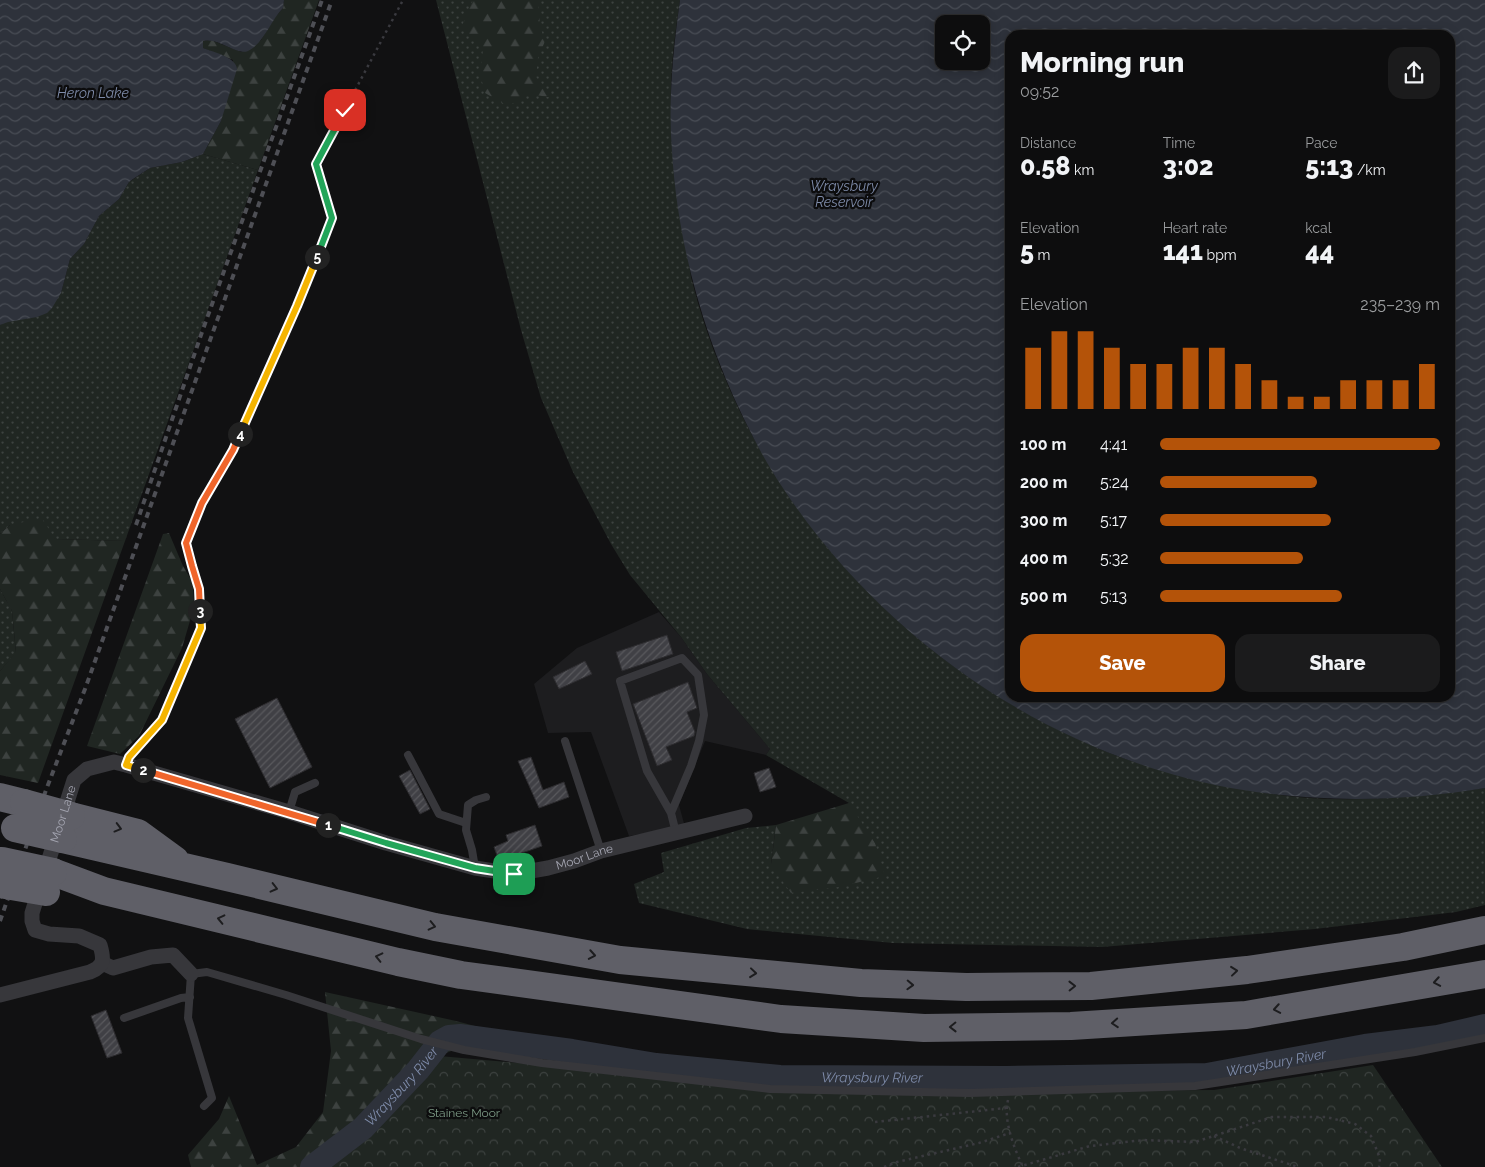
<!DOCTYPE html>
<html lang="en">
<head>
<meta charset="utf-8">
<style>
  :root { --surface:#0d0d0e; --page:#1b1b1c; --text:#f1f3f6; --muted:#9a9c9e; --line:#2d2d2e; --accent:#b45309 }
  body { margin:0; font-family:Raleway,sans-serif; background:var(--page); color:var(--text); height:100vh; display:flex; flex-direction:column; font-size:19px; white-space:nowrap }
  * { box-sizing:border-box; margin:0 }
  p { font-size:16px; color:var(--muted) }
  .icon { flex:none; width:28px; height:28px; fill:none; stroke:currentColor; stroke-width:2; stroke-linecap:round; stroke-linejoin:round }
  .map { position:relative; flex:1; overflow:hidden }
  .details { position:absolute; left:1005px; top:30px; width:450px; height:672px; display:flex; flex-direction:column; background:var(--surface); border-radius:15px; box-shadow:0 2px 12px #0003,0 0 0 1px var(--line) }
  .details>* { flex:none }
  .buttons { position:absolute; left:935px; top:15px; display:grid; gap:10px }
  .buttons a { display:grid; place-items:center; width:55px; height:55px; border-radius:10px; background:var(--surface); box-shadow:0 2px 12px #0003,0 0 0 1px var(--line); font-size:25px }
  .pin { position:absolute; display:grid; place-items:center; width:42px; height:42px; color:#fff; margin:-21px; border-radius:10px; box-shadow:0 2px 8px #0006 }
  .km { position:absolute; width:25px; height:25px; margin:-12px; border-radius:50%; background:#222; color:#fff; font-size:14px; line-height:25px; text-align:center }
  .round { display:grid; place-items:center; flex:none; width:52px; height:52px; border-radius:15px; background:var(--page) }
  .head { display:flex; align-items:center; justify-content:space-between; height:85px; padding:0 15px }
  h1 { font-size:28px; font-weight:800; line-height:38px }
  .metrics { display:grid; grid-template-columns:repeat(3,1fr); gap:8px; height:85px; padding:5px 15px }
  .metrics div { display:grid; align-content:center }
  .metrics b { font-size:25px; font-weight:800 }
  .metrics small { font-size:14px; font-weight:400 }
  .metrics p { font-size:14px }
  .chart { height:140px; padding:10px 15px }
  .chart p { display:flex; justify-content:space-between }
  .chart svg { width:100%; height:90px; margin-top:5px; stroke:var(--accent); stroke-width:6 }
  .cta { display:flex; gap:10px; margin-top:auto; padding:10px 15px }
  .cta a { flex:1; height:58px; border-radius:15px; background:var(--accent); color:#fff; font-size:20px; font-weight:800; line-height:58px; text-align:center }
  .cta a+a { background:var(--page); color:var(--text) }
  ul { padding:0 15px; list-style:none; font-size:16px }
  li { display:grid; grid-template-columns:80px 60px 1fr; align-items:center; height:38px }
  li i { height:12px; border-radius:6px; background:var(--accent) }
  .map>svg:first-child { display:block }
  .built { fill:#1d1d1f }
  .grass { fill:url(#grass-dots) }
  .forest { fill:url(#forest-firs) }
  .park { fill:url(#park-crowns) }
  .water { fill:url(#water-waves); fill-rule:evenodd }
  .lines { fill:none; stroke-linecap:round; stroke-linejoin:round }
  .river { stroke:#2e323b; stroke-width:24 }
  .building { fill:url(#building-hatch); stroke:#2c2b2e }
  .path { stroke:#3a3a3f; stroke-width:2.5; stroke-dasharray:2.5 4; stroke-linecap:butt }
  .lane { stroke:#37373b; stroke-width:8 }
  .street { stroke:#37373b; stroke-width:15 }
  .highway { stroke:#5f5f67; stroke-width:28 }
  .rail { stroke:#4e4f55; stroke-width:4; stroke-dasharray:6 5; stroke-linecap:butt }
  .highway-bridge { stroke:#5f5f67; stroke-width:28 }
  .oneway { stroke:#1d1d1f }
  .split-1-casing { stroke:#fff; stroke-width:10 }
  .split-2-casing { stroke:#fff; stroke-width:10 }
  .split-3-casing { stroke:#fff; stroke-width:10 }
  .split-4-casing { stroke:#fff; stroke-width:10 }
  .split-5-casing { stroke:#fff; stroke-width:10 }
  .split-6-casing { stroke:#fff; stroke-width:10 }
  .split-1 { stroke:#22a559; stroke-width:6 }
  .split-2 { stroke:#f0652b; stroke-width:6 }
  .split-3 { stroke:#f5b400; stroke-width:6 }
  .split-4 { stroke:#f0652b; stroke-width:6 }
  .split-5 { stroke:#f5b400; stroke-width:6 }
  .split-6 { stroke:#22a559; stroke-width:6 }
  .labels { text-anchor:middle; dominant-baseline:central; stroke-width:4.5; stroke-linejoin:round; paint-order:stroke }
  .street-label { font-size:12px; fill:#a4a5b1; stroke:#0c0c0d }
  .park-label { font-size:12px; fill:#7c9a85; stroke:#0c0c0d }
  .water-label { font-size:14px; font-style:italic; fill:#7e8ba9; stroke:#0c0c0d }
</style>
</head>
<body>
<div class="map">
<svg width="1485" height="1167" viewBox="0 0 1485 1167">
  <defs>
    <pattern id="grass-dots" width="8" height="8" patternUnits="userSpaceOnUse" patternTransform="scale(1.25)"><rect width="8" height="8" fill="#202622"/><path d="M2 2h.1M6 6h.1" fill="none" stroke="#3d4240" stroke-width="1.8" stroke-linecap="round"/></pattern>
    <pattern id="forest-firs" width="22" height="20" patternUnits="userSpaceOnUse" patternTransform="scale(1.25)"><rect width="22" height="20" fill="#202622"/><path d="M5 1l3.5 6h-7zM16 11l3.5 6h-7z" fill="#3d4240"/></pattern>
    <pattern id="park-crowns" width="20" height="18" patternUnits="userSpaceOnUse" patternTransform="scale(1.25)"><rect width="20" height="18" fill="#202622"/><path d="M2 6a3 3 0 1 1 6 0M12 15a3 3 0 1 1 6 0" fill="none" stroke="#3d4240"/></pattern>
    <pattern id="water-waves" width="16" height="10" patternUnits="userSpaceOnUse" patternTransform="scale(1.25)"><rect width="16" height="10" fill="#2e323b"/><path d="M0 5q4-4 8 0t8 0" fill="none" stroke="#494d55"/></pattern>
    <pattern id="building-hatch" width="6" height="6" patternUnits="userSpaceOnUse" patternTransform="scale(1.25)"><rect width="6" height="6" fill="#404045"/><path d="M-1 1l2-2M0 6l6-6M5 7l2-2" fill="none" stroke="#59595d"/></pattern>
  </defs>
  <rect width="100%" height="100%" fill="#111112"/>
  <path class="built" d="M659 612 681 637 707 674 770 749 766 755 705 741 679 805 685 827 629 836 591 732 548 733 534 684 577 648Z"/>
  <path class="grass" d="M436 0H680C675 34 670 71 671 106 671 114 673 123 674 132 676 152 678 171 681 191 683 209 685 226 687 244 688 255 689 266 691 277 739 470 870 633 1047 724 1080 741 1115 757 1151 767 1174 774 1198 778 1222 783 1241 787 1261 793 1280 795 1349 804 1417 797 1485 788V905L1456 912 1315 929 1102 947 893 943 747 929 639 903 634 884 664 872 661 853 746 828 776 825 771 864 849 803 766 755 770 749 707 674 681 637 630 575 611 544 573 472 541 398 521 330Z
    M203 154 258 170 125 541 55 539 10 525 0 534V325L61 293 70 259 84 244 99 216 119 199 129 182 150 168 182 162Z
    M0 589 12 611 16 653 0 671Z"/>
  <path class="forest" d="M284 0H319L258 170 203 154 221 121 233 60 203 48V41L211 40 241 52 261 40 276 16 283 8Z
    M473 0H538L540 26 545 41 538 58 536 77 554 98 530 94 508 106 485 93 480 74 483 50 461 28Z
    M42 518 55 539 125 541 38 783 0 775V671L16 652 12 611 0 589V534L10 525Z
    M169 533 183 566 193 583 194 607 182 648 139 736 120 754 87 746 163 534Z
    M849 803 875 843 885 876 839 887 791 893 771 865 776 825Z
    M325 992 456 1021 498 1032 439 1056 424 1075 370 1134 326 1167H191L188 1155 219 1119 229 1096 257 1165 296 1147 323 1112 331 1051Z"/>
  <path class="park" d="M439 1056 542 1065 787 1093 1214 1090 1373 1065 1442 1167H326L370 1134 424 1075Z"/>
  <path class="water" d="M0 0H284L283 8C271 20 264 43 248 51 243 53 238 51 233 49 223 45 214 39 203 41V48C213 52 236 57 237 69L221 121 203 154 182 162 150 168 133 179 129 182 119 199 99 216 84 244 70 259 61 293 52 308 47 313 37 317 8 322 0 325Z
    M680 0H1485V788C1396 803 1304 803 1215 785 1033 746 870 629 772 471 762 455 753 437 744 419 703 335 678 245 672 152 668 101 673 50 680 0ZM944 24H981V61H944ZM1010 35H1450V698H1010Z"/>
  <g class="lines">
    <path class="river" id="s1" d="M312 1167 363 1128 418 1070 440 1042 449 1037 460 1036 572 1051 656 1065 780 1077 1006 1078 1207 1075 1365 1046 1438 1037 1485 1026"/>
  </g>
  <path class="building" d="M667 635 673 654 622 671 616 652Z
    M585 661 592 674 559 689 553 677Z
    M688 682 697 708 687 712 695 732 694 736 666 747 672 760 657 766 633 704Z
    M277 698 312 767 270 788 235 719Z
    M531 757 543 790 564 782 569 797 539 808 518 761Z
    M769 768 776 787 760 792 754 773Z
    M410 770 430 809 420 814 399 776Z
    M535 825 542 846 499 861 494 847 508 841 506 835Z
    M106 1010 122 1053 107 1058 91 1016Z"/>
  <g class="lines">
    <path class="path" d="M132 753 162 719 201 629 199 589 192 566 186 543 202 503 233 450 297 306 332 218 316 164 403 0
      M1008 1100C1003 1120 1014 1148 1023 1167
      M875 1122 1006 1108
      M1214 1136 1240 1148 1298 1167
      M884 1167 897 1162 979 1143 1010 1133
      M1018 1167 1090 1146 1144 1140 1195 1142 1272 1117H1326L1355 1124 1371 1136 1380 1158 1379 1167"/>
    <path class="lane" d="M565 741 601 851
      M408 755 439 814 466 823
      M289 812 295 792 315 783
      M671 813 691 766 699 741 704 715 698 675 682 658 620 681 647 771 671 813 676 833
      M475 868 472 850 466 830 468 805 476 800 486 797
      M124 1018 181 998 190 997
      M204 1106 212 1098 188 1018 191 974 207 972 286 995 421 1039 464 1050 542 1063 770 1089 970 1093 1195 1086 1415 1052 1485 1038"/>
    <g class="street">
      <path d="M102 963 113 968 151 957 173 955 191 974"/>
      <path id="s2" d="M0 995 90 972C105 966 104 959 100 945L79 936 49 934 35 930 32 921V913L74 780 87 769 114 762 126 765 289 812 386 843 475 868 514 874 548 868 574 861 601 851 745 816"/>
    </g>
    <path class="highway" d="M0 797 24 803
      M71 816 138 833 175 860
      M63 839 227 877 435 927 620 960 861 983 966 987 1091 986 1247 970 1403 947 1485 930
      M53 872 104 891 398 962 461 975 781 1019 924 1028 1071 1026 1246 1015 1485 974"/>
    <path class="rail" d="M136 525 202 332 322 0
      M0 898 10 872
      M0 921 46 790 85 689 332 0"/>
    <path class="highway-bridge" d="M24 803 71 816
      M15 828 63 839
      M2 861 53 872
      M0 884 46 892"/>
  </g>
  <defs><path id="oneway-chevron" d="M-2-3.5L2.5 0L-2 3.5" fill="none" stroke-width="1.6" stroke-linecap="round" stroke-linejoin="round" transform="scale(1.25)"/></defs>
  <g class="oneway">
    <use href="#oneway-chevron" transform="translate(118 828) rotate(15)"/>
    <use href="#oneway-chevron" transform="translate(274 888) rotate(14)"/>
    <use href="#oneway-chevron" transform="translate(221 919) rotate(-167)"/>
    <use href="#oneway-chevron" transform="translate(432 926) rotate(13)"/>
    <use href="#oneway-chevron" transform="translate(592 955) rotate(10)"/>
    <use href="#oneway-chevron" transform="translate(379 957) rotate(-167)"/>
    <use href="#oneway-chevron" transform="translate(1234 971) rotate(-6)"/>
    <use href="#oneway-chevron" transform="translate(753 973) rotate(6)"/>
    <use href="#oneway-chevron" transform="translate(1437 982) rotate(170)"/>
    <use href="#oneway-chevron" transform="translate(910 985) rotate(2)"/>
    <use href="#oneway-chevron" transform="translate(1072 986) rotate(-1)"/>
    <use href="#oneway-chevron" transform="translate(1277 1009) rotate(170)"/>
    <use href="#oneway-chevron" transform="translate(1115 1023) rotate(176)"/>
    <use href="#oneway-chevron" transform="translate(953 1027) rotate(179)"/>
  </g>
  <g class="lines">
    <g class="split-1-casing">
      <path id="split-1" d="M328 825 386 843 475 868 514 874"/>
    </g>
    <g class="split-2-casing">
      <path id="split-2" d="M143 770 328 825"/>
    </g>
    <g class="split-3-casing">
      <path id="split-3" d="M143 770 126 765 129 757 162 720 201 628 200 611"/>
    </g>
    <g class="split-4-casing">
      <path id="split-4" d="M200 611 199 589 192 566 186 543 202 503 233 450 240 434"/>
    </g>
    <g class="split-5-casing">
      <path id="split-5" d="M240 434 297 306 317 257"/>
    </g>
    <g class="split-6-casing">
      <path id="split-6" d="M317 257 332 218 316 164 345 110"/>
    </g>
    <use href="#split-1" class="split-1"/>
    <use href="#split-2" class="split-2"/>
    <use href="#split-3" class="split-3"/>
    <use href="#split-4" class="split-4"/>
    <use href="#split-5" class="split-5"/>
    <use href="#split-6" class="split-6"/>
  </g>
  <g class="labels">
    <g class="street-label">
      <text stroke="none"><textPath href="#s2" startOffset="315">Moor Lane</textPath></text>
      <text stroke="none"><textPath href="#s2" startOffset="884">Moor Lane</textPath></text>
    </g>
    <g class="park-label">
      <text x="464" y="1113">Staines Moor</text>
    </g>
    <g class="water-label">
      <text x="93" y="93">Heron Lake</text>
      <text x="844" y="186">Wraysbury<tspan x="844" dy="16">Reservoir</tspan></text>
      <text stroke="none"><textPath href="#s1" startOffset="1021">Wraysbury River</textPath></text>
      <text stroke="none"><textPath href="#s1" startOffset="616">Wraysbury River</textPath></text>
      <text stroke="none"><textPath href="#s1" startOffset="121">Wraysbury River</textPath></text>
    </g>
  </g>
</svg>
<div class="buttons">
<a><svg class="icon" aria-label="locate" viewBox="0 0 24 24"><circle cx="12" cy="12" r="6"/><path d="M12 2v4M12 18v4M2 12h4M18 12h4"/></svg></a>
</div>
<div class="pin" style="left:514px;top:874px;background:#1e9e55"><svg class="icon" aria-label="arrive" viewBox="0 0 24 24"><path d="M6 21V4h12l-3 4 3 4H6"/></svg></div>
<div class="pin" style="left:345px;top:110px;background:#d93025"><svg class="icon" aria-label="check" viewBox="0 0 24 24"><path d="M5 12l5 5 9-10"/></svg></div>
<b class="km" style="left:328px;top:825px">1</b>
<b class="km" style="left:143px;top:770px">2</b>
<b class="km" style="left:200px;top:611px">3</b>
<b class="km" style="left:240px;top:434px">4</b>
<b class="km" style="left:317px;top:257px">5</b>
<section class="details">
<div class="head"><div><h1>Morning run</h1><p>09:52</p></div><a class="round"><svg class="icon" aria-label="share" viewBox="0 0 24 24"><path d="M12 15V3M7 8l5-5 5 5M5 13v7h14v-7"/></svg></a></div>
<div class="metrics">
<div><p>Distance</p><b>0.58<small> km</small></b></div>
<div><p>Time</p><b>3:02</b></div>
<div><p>Pace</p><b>5:13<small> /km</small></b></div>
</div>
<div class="metrics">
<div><p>Elevation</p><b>5<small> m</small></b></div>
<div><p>Heart rate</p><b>141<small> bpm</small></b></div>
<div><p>kcal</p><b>44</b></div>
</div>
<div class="chart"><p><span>Elevation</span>235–239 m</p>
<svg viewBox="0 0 160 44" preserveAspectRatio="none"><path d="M5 44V14M15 44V6M25 44V6M35 44V14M45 44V22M55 44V22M65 44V14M75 44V14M85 44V22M95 44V30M105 44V38M115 44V38M125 44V30M135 44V30M145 44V30M155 44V22"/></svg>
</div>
<ul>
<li><b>100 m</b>4:41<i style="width:100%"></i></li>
<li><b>200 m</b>5:24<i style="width:56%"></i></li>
<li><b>300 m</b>5:17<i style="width:61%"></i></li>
<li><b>400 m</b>5:32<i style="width:51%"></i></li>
<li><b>500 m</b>5:13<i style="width:65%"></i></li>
</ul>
<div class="cta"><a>Save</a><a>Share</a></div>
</section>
</div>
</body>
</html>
